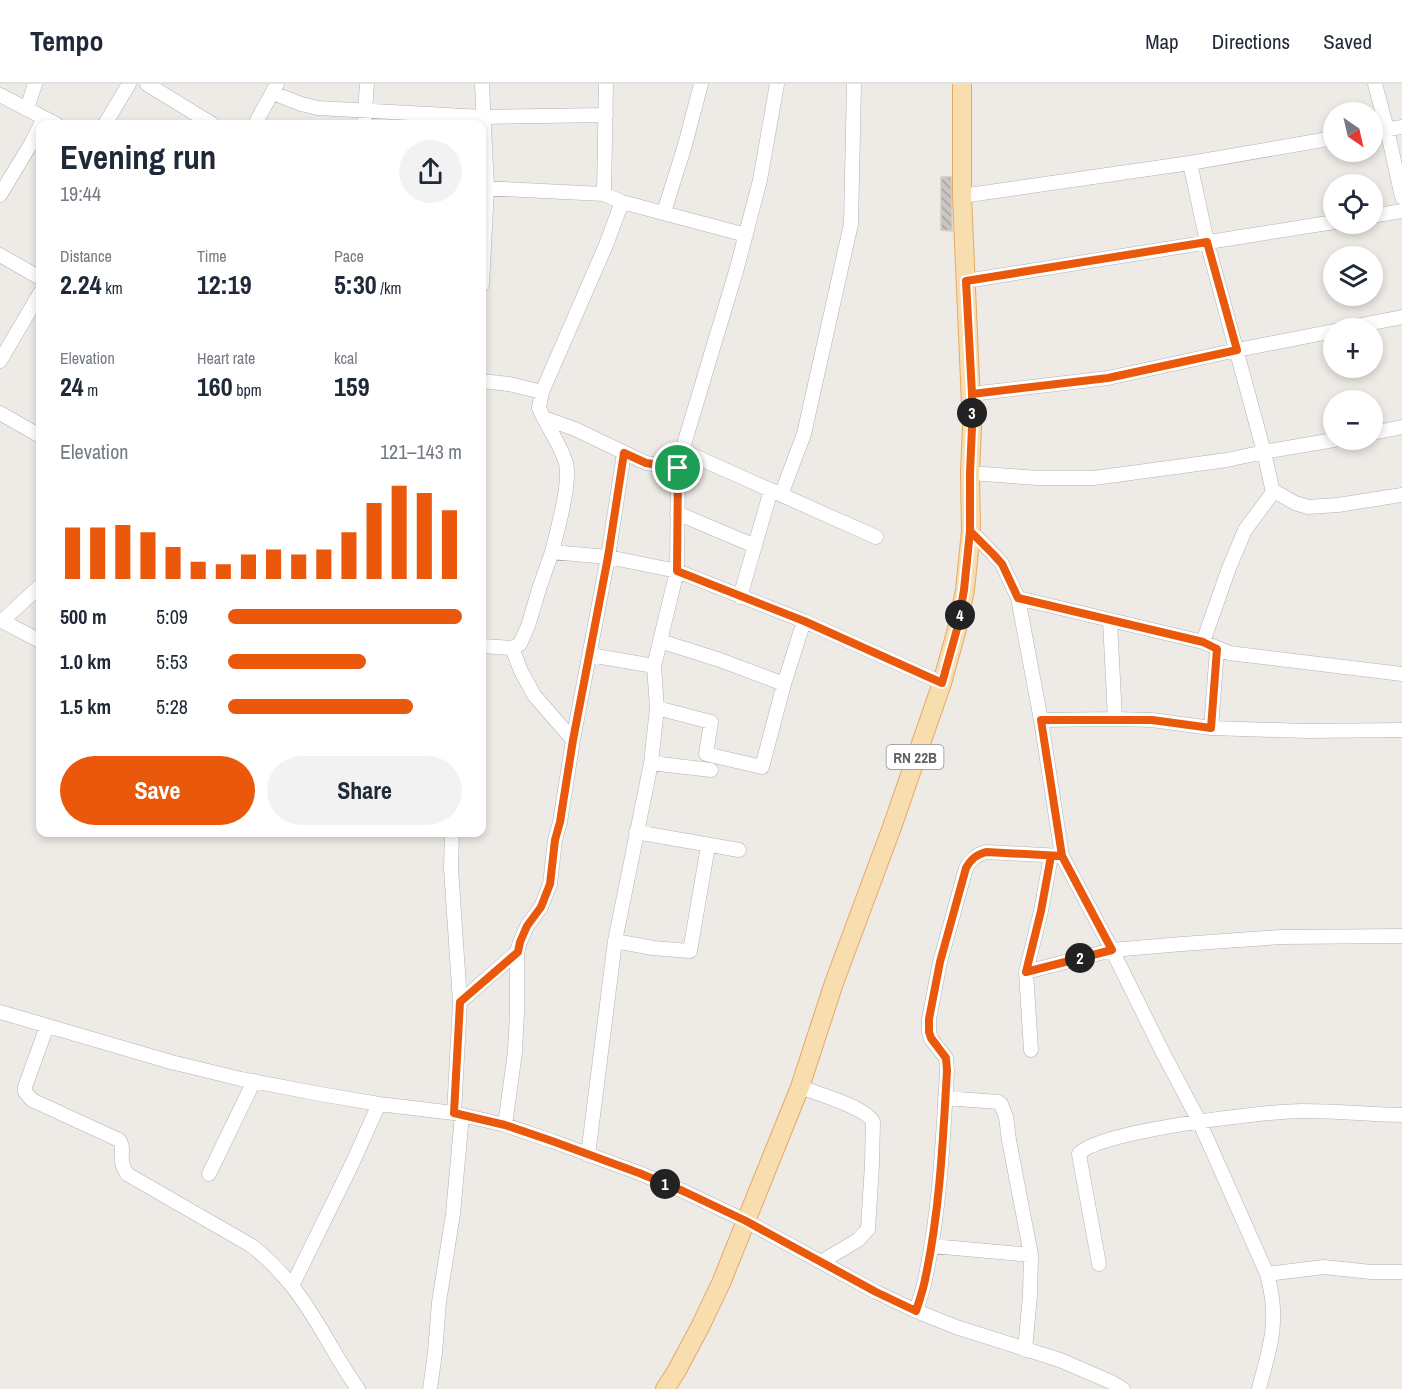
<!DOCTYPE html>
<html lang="en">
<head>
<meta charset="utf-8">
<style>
  :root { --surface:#fff; --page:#f2f2f3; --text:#1f2937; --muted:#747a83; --line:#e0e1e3; --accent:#ea580c }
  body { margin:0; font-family:"Archivo Narrow",sans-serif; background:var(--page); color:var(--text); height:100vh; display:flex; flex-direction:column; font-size:22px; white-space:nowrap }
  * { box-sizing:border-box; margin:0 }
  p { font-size:20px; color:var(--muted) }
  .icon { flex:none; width:33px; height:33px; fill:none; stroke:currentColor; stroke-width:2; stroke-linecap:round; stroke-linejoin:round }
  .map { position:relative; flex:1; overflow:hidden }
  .side { position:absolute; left:36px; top:36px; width:450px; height:717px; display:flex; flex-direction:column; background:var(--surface); border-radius:12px; box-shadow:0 3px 9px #0003 }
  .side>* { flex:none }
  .needle { width:39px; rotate:146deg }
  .buttons { position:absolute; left:1323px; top:18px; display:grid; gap:12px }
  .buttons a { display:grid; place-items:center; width:60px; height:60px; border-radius:50%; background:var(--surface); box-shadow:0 3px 9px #0003; font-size:30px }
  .pin { position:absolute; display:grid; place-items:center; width:51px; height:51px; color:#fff; margin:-26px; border:3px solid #fff; border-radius:50%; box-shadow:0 2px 6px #0007 }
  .km { position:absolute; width:30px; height:30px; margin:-15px; border-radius:50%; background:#222; color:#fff; font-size:16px; line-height:30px; text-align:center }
  .round { display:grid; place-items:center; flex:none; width:63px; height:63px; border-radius:32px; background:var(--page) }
  .overview { display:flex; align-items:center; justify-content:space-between; height:102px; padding:0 24px }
  h1 { font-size:33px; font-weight:700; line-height:45px }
  .stats { display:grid; grid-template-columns:repeat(3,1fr); gap:9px; height:102px; padding:6px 24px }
  .stats div { display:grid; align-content:center }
  .stats b { font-size:26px; font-weight:700 }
  .stats small { font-size:16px; font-weight:400 }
  .stats p { font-size:16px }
  .chart { height:168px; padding:12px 24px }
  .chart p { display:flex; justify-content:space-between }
  .chart svg { width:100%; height:108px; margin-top:6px; stroke:var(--accent); stroke-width:6 }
  .button { display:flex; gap:12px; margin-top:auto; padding:12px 24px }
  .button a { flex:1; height:69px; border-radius:36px; background:var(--accent); color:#fff; font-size:24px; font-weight:700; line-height:69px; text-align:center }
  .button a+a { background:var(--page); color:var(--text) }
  ul { padding:0 24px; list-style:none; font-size:20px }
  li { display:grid; grid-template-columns:96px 72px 1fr; align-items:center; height:45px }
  li i { height:15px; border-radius:8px; background:var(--accent) }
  header { display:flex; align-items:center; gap:36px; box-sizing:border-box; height:84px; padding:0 30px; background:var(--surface); border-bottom:2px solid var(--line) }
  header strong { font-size:28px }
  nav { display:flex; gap:33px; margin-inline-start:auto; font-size:21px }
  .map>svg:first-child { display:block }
  .building { fill:url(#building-back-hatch); stroke:#d2cbc3; stroke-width:1.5 }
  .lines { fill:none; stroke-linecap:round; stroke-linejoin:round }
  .minor-casing { stroke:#b0b3b6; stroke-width:15 }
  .major-casing { stroke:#e6a865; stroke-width:20 }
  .minor { stroke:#fff; stroke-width:14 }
  .major { stroke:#f8deaf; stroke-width:18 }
  .route-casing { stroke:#fff; stroke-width:12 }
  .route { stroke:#ea580c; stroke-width:8 }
  .labels { text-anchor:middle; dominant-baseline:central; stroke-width:5; stroke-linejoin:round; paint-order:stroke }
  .shield { fill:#fff; stroke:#8d9092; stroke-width:1.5 }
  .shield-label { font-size:15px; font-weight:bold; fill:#5c6164 }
</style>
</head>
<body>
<header>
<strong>Tempo</strong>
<nav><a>Map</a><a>Directions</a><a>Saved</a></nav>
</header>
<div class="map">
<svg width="1402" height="1305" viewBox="0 0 1402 1305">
  <defs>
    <pattern id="building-back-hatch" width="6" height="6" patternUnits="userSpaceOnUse" patternTransform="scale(1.5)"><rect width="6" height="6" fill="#c9c5c2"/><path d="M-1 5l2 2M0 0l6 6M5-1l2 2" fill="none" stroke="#a6a3a1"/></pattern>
  </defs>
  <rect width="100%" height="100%" fill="#eeeae5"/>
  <path class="building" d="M941 93H951L952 147 941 146Z"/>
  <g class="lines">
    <g class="minor-casing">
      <path id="minor" d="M147 0 212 40
        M1375 0 1387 45 1402 113
        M273 9 301 20 318 24 483 33 606 31
        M0 11 56 40
        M27 25 35 0
        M105 40 129 0
        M255 40 277 0
        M364 40 367 0
        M1372 48 1402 43
        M482 104 604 110 622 118 746 151
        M604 110 606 0
        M0 111 32 58 44 34
        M962 112 1190 79
        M664 128 685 61 701 0
        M1372 132 1402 127
        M0 171 40 194
        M966 197 1334 138
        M482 201 487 104 482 0
        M1346 244 1402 233
        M0 277 40 209
        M482 297 509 300 542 308
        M971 310 1108 294 1237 266 1334 247
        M0 329 40 352
        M544 334 575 345 646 379 678 384
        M1372 349 1402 343
        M1334 356 1264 368 1272 404 1274 407 1295 419 1308 423 1338 421 1402 411
        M683 367 876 453
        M970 389 1038 394H1094L1227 376 1264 368 1207 158 1190 79 1334 54
        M781 411 804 350 851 140 854 0
        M677 429 755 462
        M971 447 993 470 1002 480 1018 514 1203 558 1229 569 1402 590
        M552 468C557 447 571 399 566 379 560 359 547 343 539 324L542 308 606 161 622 118
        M740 513 771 406
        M1018 514 1041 636 1062 772 1112 866 1162 967 1199 1037 1267 1190C1271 1205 1274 1221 1273 1236 1273 1259 1264 1283 1259 1305
        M0 536 40 557
        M2 537 40 502
        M1110 537 1115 635
        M660 557 720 576 784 600
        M1203 558 1229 484 1245 446 1274 407
        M482 562 512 564 520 560 528 542 540 502 552 468 608 473 677 487 804 537 942 599
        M512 564 521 587 534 611 573 656
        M590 571 654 582
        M657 624 711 638 706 670 762 683 784 600 804 537
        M1041 636 1115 635 1152 636 1211 644 1307 647 1402 646
        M1211 644 1217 565
        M651 679 711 686
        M452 748 451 784 460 918 454 1029
        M636 748 739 766
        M615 857 653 864 690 867 708 762
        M1026 888 1112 866 1182 860 1281 853 1402 852
        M460 918 517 868
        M0 928 171 978 241 995 320 1010 379 1020 454 1029 505 1041 552 1057 639 1089 683 1107 746 1137 876 1208 916 1227 956 1243 1060 1276 1111 1298 1123 1305
        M47 942 25 1003V1008L32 1016 119 1056C124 1063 121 1067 122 1076 122 1082 125 1086 127 1090L252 1162C267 1174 280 1187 292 1202 318 1234 334 1272 358 1305
        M1031 966 1026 888 1041 827 1051 772
        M800 1003C816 1009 866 1023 873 1038L872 1080 868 1145 858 1156 821 1178
        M945 1014 998 1018 1001 1020 1006 1033 1009 1056 1031 1171 1030 1211 1025 1266
        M505 1041 515 968 517 927V868L520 858 527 842 541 823 550 800 555 756 560 738 573 656 608 473 624 369
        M588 1071 615 857 651 679 657 624 654 582 677 487 678 384 685 357 737 184 760 96 777 0
        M209 1090 254 997
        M932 1162 1031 1171
        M1099 1180 1080 1076 1079 1070C1097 1047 1267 1027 1302 1027 1335 1027 1369 1030 1402 1031
        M1267 1190 1324 1183 1371 1188H1402
        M292 1202 352 1080 379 1020
        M916 1227C920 1215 924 1203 926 1191 940 1124 943 1055 947 987L946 974 931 955 929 948V935L940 878 966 784C971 775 976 771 986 768L1062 772
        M430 1305 435 1269 439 1218 453 1130 462 1031"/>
    </g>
    <g class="major-casing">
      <path id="major" d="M665 1305 676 1288 700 1243 721 1199 800 1003 834 899 892 743 942 599 957 545 965 506 971 447 970 389 972 343 962 112V0"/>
    </g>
    <use href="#minor" class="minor"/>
    <use href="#major" class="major"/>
  </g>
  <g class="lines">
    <g class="route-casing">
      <path id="route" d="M678 384 646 379 624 369 608 473 573 656 560 738 555 756 550 800 541 823 527 842 520 858 518 868 460 918 454 1029 505 1041 552 1057 639 1089 683 1107 746 1137 876 1208 916 1227C920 1215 924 1203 926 1191 940 1124 943 1055 947 987L946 974 931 954 929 948V935L940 878 966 784C971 775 976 771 986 768L1062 772 1112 866 1026 888 1041 827 1051 772H1062L1041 636H1152L1211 644 1217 565 1203 558 1018 514 1002 480 993 470 970 447V389L972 343V310L1108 294 1237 266 1207 158 966 197 972 310V343L970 389V447L964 506 957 545 942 599 804 537 677 487 678 384"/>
    </g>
    <use href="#route" class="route"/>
  </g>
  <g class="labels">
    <rect class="shield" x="886.5" y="661" width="57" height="24" rx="4.5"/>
    <g class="shield-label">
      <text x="915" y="673">RN 22B</text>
    </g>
  </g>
</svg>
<div class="buttons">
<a><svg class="needle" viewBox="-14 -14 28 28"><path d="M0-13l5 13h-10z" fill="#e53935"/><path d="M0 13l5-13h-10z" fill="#747a83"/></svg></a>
<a><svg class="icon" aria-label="locate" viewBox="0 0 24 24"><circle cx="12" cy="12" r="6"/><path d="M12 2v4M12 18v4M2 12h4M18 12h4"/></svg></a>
<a><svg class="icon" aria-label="layers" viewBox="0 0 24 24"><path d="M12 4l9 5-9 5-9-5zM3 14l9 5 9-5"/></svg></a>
<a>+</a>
<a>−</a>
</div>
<div class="pin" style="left:678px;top:384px;background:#1e9e55"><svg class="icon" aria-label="arrive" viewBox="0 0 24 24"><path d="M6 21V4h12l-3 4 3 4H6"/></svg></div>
<b class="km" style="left:665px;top:1100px">1</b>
<b class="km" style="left:1080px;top:874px">2</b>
<b class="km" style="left:972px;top:329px">3</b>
<b class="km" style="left:960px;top:531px">4</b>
<section class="side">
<div class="overview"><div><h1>Evening run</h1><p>19:44</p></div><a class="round"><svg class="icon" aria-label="share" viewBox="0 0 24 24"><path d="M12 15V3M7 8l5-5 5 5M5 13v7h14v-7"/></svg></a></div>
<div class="stats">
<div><p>Distance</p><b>2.24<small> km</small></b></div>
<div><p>Time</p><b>12:19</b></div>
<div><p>Pace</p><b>5:30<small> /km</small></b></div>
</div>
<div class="stats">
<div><p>Elevation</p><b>24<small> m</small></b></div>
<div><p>Heart rate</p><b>160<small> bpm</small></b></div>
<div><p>kcal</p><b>159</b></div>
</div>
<div class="chart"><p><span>Elevation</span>121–143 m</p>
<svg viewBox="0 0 160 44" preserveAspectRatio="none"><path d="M5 44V23M15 44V23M25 44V22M35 44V25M45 44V31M55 44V37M65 44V38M75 44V34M85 44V32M95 44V34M105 44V32M115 44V25M125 44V13M135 44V6M145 44V9M155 44V16"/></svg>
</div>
<ul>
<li><b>500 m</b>5:09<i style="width:100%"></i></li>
<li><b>1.0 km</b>5:53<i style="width:59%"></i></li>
<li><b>1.5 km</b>5:28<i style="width:79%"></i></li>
</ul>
<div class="button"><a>Save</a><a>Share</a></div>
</section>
</div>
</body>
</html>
